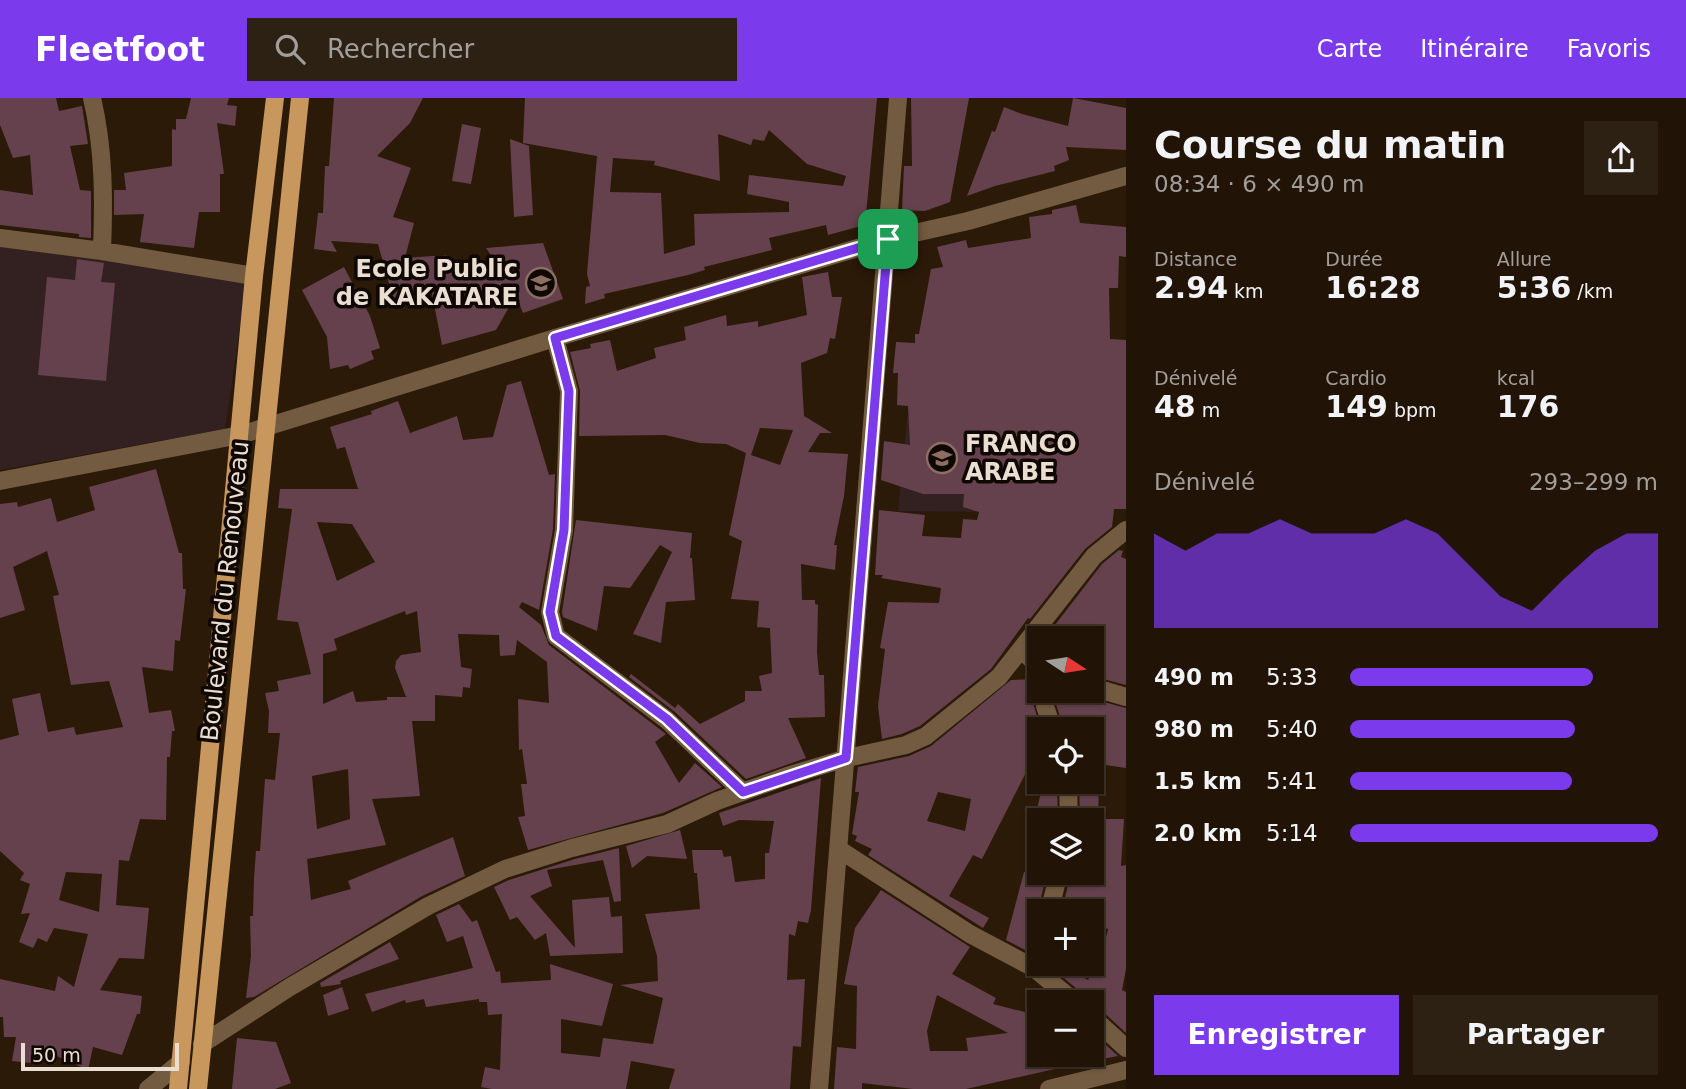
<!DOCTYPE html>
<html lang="fr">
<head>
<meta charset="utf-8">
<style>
  :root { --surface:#211406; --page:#2d2114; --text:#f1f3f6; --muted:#a29e9b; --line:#3e3328; --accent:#7c3aed }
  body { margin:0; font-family:"DejaVu Sans",sans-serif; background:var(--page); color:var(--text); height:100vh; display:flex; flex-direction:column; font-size:26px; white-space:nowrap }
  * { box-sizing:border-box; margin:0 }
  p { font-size:23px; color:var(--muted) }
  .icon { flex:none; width:38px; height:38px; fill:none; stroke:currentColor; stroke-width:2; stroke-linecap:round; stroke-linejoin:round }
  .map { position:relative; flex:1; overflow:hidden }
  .panel { display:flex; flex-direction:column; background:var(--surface); width:560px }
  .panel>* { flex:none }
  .needle { width:46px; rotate:102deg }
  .buttons { position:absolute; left:1027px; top:528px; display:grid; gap:14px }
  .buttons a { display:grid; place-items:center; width:77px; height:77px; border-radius:0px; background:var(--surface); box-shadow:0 2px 5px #0004,0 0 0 2px var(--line); font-size:35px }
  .scale { position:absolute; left:21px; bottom:18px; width:158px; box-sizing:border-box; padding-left:7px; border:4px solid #eaddd2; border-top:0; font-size:19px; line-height:24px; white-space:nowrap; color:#eaddd2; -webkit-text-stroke:5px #0f0702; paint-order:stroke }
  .pin { position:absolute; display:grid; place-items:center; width:60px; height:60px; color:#fff; margin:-30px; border-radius:14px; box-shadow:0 4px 10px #0006 }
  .round { display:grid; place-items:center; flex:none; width:74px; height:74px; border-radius:0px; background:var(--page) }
  .summary { display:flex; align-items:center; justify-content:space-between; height:119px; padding:0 28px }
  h1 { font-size:38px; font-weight:700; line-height:52px }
  .metrics { display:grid; grid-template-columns:repeat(3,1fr); gap:10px; height:119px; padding:7px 28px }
  .metrics div { display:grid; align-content:center }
  .metrics b { font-size:30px; font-weight:700 }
  .metrics small { font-size:19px; font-weight:400 }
  .metrics p { font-size:19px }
  .chart { height:196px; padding:14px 28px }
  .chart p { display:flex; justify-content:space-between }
  .chart svg { width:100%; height:126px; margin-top:7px; fill:var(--accent); opacity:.7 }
  .action { display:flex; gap:14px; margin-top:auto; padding:14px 28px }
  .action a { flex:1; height:80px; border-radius:0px; background:var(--accent); color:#fff; font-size:28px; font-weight:700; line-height:80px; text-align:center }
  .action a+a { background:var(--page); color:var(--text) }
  ul { padding:0 28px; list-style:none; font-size:23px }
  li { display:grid; grid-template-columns:112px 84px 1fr; align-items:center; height:52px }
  li i { height:18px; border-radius:9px; background:var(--accent) }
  header { display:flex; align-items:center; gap:42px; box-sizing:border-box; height:98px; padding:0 35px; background:var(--accent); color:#fff }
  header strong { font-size:33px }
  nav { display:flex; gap:38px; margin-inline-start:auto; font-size:24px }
  .search { width:490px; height:63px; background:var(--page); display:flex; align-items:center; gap:18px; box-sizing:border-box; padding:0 24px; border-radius:0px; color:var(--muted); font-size:26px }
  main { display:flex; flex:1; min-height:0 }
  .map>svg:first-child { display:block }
  .education { fill:#332020 }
  .building { fill:#64414d; fill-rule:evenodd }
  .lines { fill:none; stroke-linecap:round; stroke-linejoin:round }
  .minor { stroke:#725b40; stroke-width:18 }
  .major { stroke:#c8975d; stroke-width:18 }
  .route-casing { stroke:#fff; stroke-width:14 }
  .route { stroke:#7c3aed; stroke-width:9 }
  .labels { text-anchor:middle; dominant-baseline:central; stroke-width:7; stroke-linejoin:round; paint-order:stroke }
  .poi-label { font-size:24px; font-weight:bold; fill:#eaddd2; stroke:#0f0702; text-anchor:end }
  .street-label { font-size:24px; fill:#eaddd2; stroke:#0f0702 }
</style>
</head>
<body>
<header>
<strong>Fleetfoot</strong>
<div class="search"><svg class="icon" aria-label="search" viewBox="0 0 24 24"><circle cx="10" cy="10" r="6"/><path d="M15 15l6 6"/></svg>Rechercher</div>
<nav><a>Carte</a><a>Itinéraire</a><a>Favoris</a></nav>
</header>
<main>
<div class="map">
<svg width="1126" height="991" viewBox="0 0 1126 991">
  <rect width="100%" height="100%" fill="#2c1a08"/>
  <path class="education" d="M0 147 247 181 225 331 0 372Z
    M907 319 958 324 995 414 898 413Z"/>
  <path class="building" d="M0 0H56L59 13 82 8 88 46 70 48 80 92 91 93V140L79 139V136L0 127V92L33 97 30 57 13 60 0 27Z
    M191 0H229L227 7 237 8 235 28 217 25 224 76H220V114H199L194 150 140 144 144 116 114 117V92H126L124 75 172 68V31L176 32V21H186Z
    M334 0H423L410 25 377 58 411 70 393 119 414 125 405 160 447 157 446 168 499 169 486 150 543 145 563 201 523 215 516 197 496 232 442 247 432 196 408 198 394 204 378 146 331 143 337 154 314 151 318 115H323L325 68H329Z
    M525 0H877L865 127 828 137 826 127 769 140 772 152 704 169 705 172 688 177 604 196 605 200 585 206 586 189 590 188 587 176 597 58 523 45ZM769 32 807 66 846 78 843 88 749 77 747 96 789 104V114L694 116 695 147 664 156 661 95 610 94 613 60 655 63 654 67 720 83 718 36 751 47 753 41 764 43Z
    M911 0H969L950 104 925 113 902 112 904 68H912Z
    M1073 0 1126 10V52L1066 49 1069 62 1054 68 1055 73 995 88 967 98 992 33 995 34 1004 9 1022 16 1068 28Z
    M462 26 481 30 471 86 452 83Z
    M510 41 529 48 533 117 514 119Z
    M1076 107 1080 125 1126 129V159L1119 158 1118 190H1109L1110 241 1126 242V411H1114L1112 429 1085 451 1030 521 1028 520 991 571 920 628 902 636 882 641 878 608 885 551 880 550 888 504 939 505 941 490 881 480 883 477H875L879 412 925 417 922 438 961 440 963 421 977 422 979 414 963 409 964 396H923L881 382 884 343 910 347 908 308 897 307 898 275H893L896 244 915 245V236H919L931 171 943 169 937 149 966 142 968 150 1031 140 1029 119 1052 116V112Z
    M77 161 104 165 101 184 115 185 106 283 38 277 47 179 75 182Z
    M344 169 370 218 380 250 371 253 374 261 350 271 348 267 330 271 327 239 302 192Z
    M828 174 832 199H842L835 241 830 240 827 255 801 265 804 318 832 335H820L808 354 848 356 844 398 834 447H837L835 472 801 466 802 502H815V506L818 507 817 554 819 577H824L825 619 788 620 806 660 746 681 675 614 629 579 631 576 675 610 678 606 700 626 745 603V593H762L759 578 772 575 770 530 757 529 759 503 731 501 742 443 729 437 746 355 726 346 700 345 665 337 579 338 580 293 570 254 591 250 590 246 610 242 617 273 656 260 654 250 686 242 684 229 726 217 727 228 758 223V229L807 217 802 179ZM760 330 793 332 780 367 751 357Z
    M521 283 549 377 555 376 553 431 539 512 522 504 519 509 541 527 549 547 666 636 655 644 679 685 695 665 722 689 663 715 528 752 518 719 525 718 521 686H527L522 651 519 652 518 601 549 605 547 564 517 542 515 557 500 558 499 537 458 536 461 569 472 571 470 590 463 589 462 599 435 597V623H412L420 698 372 701 386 747 307 761 311 802 351 791 348 783 453 739 465 778 422 798 254 899 246 900 251 858 250 818H253L254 780 256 753H260L265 681 275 682 280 635H268L269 613 265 595 279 593 277 583 311 576 298 524 277 522 292 411 278 410 280 391H358L345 349 337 351 330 329 372 316 371 313 398 303 410 335 457 318 463 342 493 339 507 287ZM317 424 352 426 375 464 337 483ZM405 513 406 517 417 513 421 554 401 557 396 563 395 570 406 599H387V602L356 604 353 593 323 606V556L337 552 334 541ZM348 671 350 721 317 731 312 678Z
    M156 371 179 455H182L183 491H186L180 543 175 542 173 573 142 569 149 615 171 612 175 633H172L170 659H167L166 722 140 721 129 763 119 762 116 807 149 810 144 861 119 860 100 892 142 898 140 916H137L122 957 93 949 88 972 32 947 31 965 12 963 16 939H4L3 919H0V881L55 893 58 878 74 889 88 836 54 830 47 844 38 840 33 850 19 844 30 815 21 816 30 786 20 782 24 775 0 753V642L19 637 12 601 40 595 48 634 74 629 76 637 123 629 109 583 71 587 53 498 59 497 47 453 13 469 25 512 0 520V406L17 404 18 409 51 400 57 424 95 412 89 389ZM66 774 102 776 99 814 59 802Z
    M576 422 692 435 690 460H692L695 502 666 504 661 545 633 536 672 454 660 447 630 490 604 488 597 533 563 519 562 514Z
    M1119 452 1123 453 1121 459 1126 461V587L1092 578V541L1055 527 1102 466Z
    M1037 581 1034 592V608L1041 632 1040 647 982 761 973 757 949 798 989 820 983 830 868 757 872 751 855 743 857 738 852 736 859 694H855L858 669 909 658 931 648 1011 582ZM938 694 971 701 965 733 927 723Z
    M1082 593 1089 600 1126 610V670L1092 665V632H1064L1056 606V594L1079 599Z
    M821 680 811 812 808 825 798 823 795 838 789 836 787 882 805 881 801 949 793 948 790 991H669L675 971 631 963 626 991H492L481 989 485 969 500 972 502 916 488 917 487 904H479V901L426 909 424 901 406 905 405 902 372 914 365 896 473 870 463 838 447 844 436 817 459 806 472 824 477 822 496 874 500 873 501 885 551 882 550 866 613 886 602 928 561 921V955L600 959 603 940 653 946 663 900 620 887 658 883 657 858 645 816 700 811 697 775H694L692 752H722L724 759 731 758 735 784 765 781V755H769L774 723 739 722 723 728 719 715Z
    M1043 684H1057L1058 722 1035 721Z
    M1079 684H1099L1098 721H1124L1121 768 1126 767V871L1122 892 1126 894V935L1100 911 1092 908V905H1087L1083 896 1047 866H1061L1088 882 1092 874 1097 877 1108 831 1092 827V814H1061L1070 780 1086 783 1088 775H1092V723H1080Z
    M680 732 687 761 647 758 632 770 626 748Z
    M619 750 621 803 614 804 603 762 547 772 552 788 530 798 575 850 572 802 609 799 611 819 622 818 623 855 550 858 546 835 535 842 517 819 510 822 494 789 509 782 575 761Z
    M1024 774 1046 780 1038 811 1040 836 1031 840 1027 853 1006 842Z
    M881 792 970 849 952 876 996 900 993 906 1040 918V957H1081L1082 965 966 991H913L862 985V991H834L837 949 856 951 857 888 844 886 855 830ZM937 897 1008 935 966 940 968 953H930L927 933Z
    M390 844 399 861 340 883 341 886 321 889 320 885Z
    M342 889 349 911 328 918 323 897Z
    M1092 934 1118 958 1092 963Z
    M237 940 276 944 291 985 275 991H232Z"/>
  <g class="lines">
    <path class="minor" d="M92 0C104 51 104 100 102 153
      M0 140 102 153 254 178
      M555 240 569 293 564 432 550 514 556 538 667 622 743 694
      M0 383 240 337 555 240 888 141 968 123 1126 78
      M1021 551 1040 570
      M1092 589 1126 599
      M1045 593V608L1053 632
      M1068 684 1069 723
      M840 752 970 836 1034 870 1076 905
      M1049 814 1059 775
      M1034 870 1040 847
      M1092 919 1126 950
      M202 946 290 889 428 808 505 771 572 750 667 726 717 703 790 677 847 660 906 647 926 638 999 579 1094 458 1126 432
      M148 991 181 964
      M819 991 898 0
      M1049 991 1126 972"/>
    <path class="major" d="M178 991 254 178 275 0
      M198 991 300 0"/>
  </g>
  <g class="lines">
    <g class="route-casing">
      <path id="route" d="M888 141 846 660 743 694 667 621 556 538 550 514 564 432 569 293 555 240Z"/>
    </g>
    <use href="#route" class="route"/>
  </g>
  <defs>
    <g id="school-ring" transform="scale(1.575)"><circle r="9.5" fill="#0f0702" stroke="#8d6e63" stroke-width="1.5"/><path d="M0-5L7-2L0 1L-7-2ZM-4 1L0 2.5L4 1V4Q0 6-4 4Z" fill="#8d6e63"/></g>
  </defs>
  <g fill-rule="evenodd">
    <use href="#school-ring" x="541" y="185"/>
    <use href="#school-ring" x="942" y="360"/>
  </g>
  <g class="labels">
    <g class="poi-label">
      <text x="518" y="171">Ecole Public<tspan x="518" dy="28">de KAKATARE</tspan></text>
      <text x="965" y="346" text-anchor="start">FRANCO<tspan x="965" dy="28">ARABE</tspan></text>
    </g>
    <g class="street-label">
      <text transform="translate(225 493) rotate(-84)">Boulevard du Renouveau</text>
    </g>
  </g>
</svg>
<div class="buttons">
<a><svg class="needle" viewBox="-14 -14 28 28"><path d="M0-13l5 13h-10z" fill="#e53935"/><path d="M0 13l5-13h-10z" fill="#a29e9b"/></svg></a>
<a><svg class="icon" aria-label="locate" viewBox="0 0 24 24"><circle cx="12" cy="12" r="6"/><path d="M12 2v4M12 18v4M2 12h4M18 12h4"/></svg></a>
<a><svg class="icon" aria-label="layers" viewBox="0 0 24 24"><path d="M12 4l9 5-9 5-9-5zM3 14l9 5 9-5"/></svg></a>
<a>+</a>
<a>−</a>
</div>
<div class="scale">50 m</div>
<div class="pin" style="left:888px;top:141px;background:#1e9e55"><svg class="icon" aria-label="arrive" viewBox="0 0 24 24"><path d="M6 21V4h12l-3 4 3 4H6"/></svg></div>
</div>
<section class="panel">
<div class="summary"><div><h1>Course du matin</h1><p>08:34 · 6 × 490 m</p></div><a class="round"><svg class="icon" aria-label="share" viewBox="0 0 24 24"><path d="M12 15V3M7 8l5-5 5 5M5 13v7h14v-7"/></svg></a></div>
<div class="metrics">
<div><p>Distance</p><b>2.94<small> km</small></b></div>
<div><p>Durée</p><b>16:28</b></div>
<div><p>Allure</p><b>5:36<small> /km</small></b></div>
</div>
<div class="metrics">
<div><p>Dénivelé</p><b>48<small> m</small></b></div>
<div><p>Cardio</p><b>149<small> bpm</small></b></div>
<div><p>kcal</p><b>176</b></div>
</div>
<div class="chart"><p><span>Dénivelé</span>293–299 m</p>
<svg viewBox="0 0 160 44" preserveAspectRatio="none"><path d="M0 44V11L10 17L20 11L30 11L40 6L50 11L60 11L70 11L80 6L90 11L100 22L110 33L120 38L130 27L140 17L150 11L160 11V44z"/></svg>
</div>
<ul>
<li><b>490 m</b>5:33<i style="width:79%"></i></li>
<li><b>980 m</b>5:40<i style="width:73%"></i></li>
<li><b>1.5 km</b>5:41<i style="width:72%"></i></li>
<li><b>2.0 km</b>5:14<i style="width:100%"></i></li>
</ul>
<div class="action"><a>Enregistrer</a><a>Partager</a></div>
</section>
</main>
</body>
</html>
